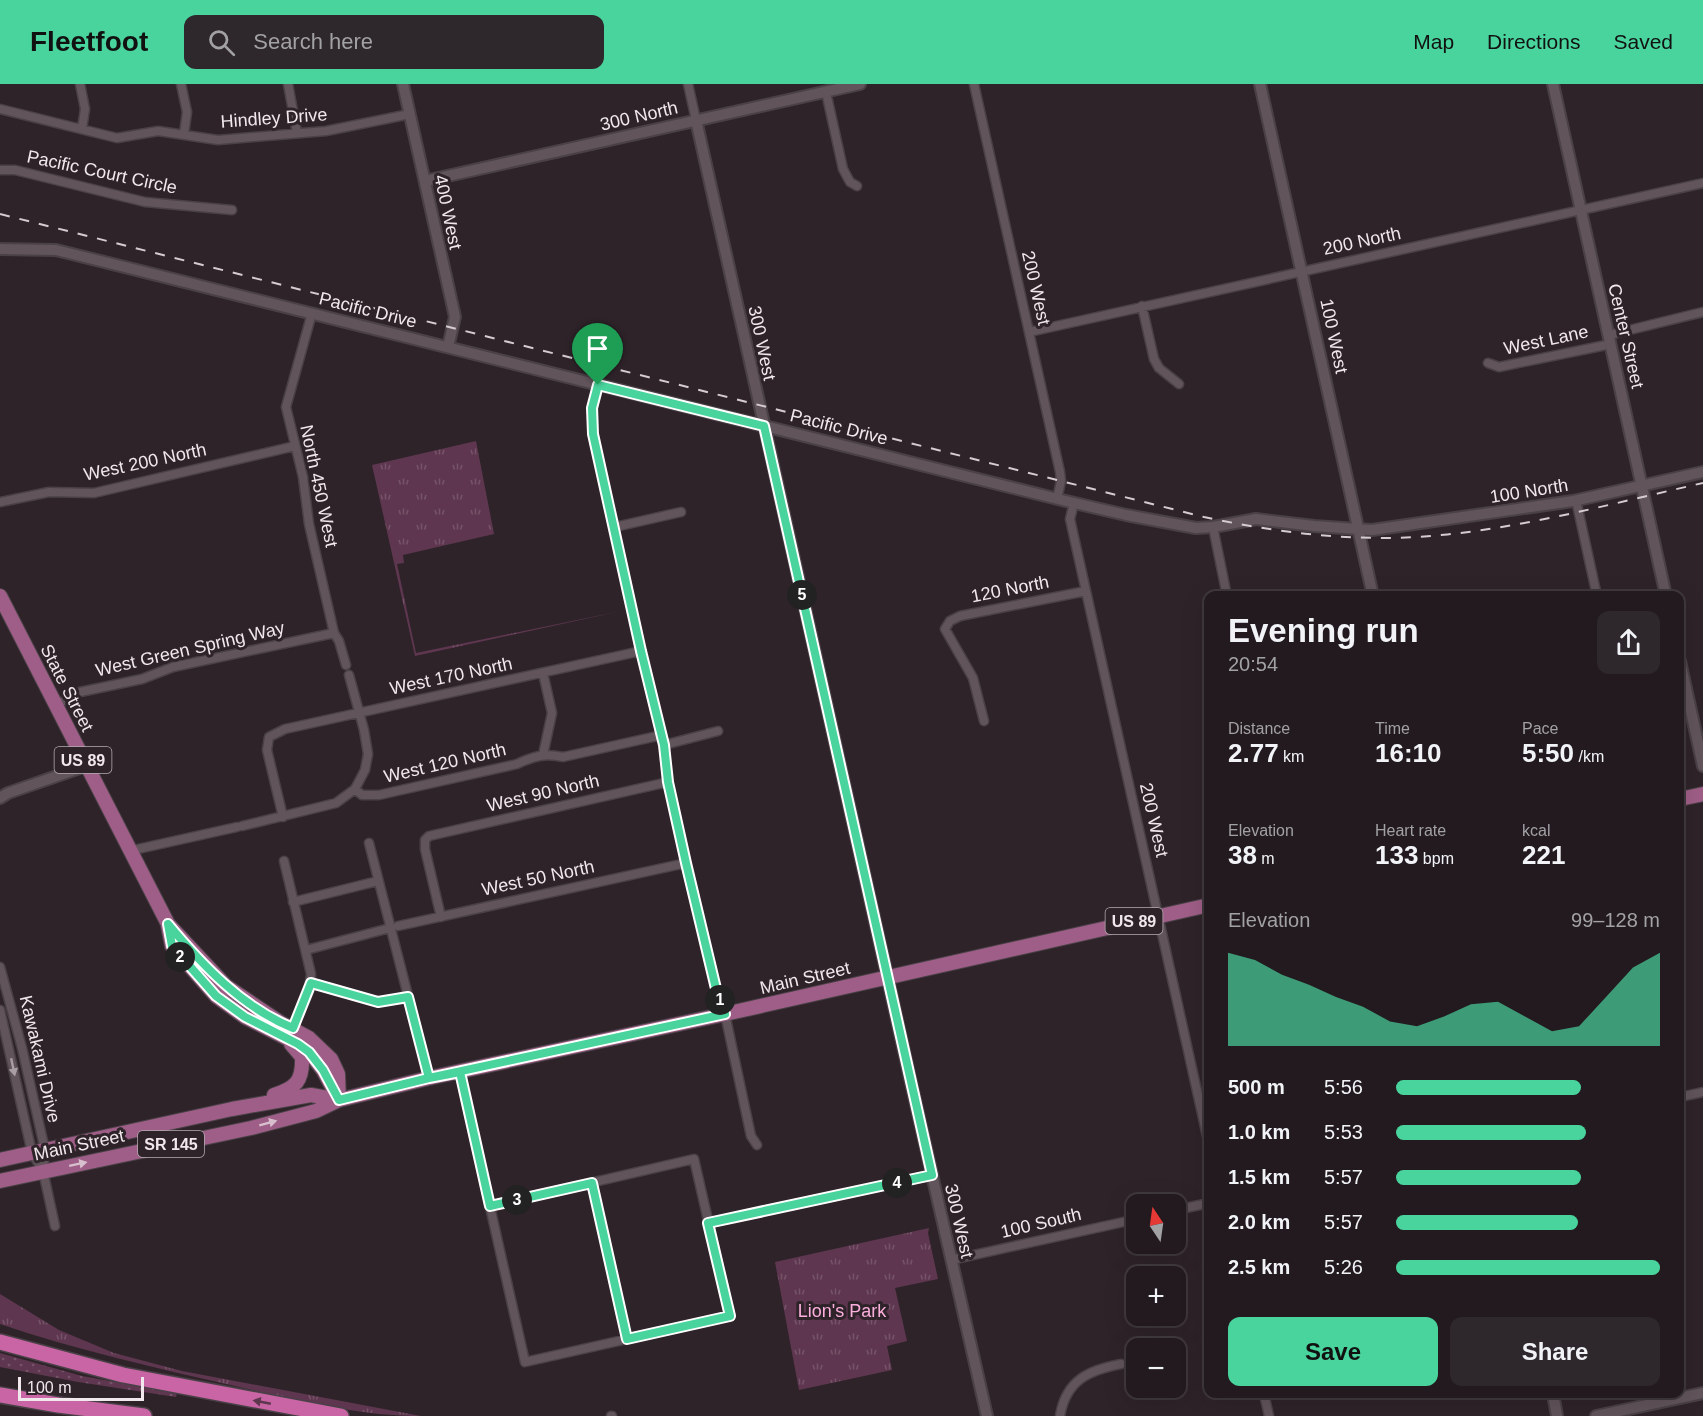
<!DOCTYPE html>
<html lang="en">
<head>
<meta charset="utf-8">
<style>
  :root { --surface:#221a1f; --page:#2e272c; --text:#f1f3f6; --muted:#a2a1a4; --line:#3f383d; --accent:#49d49d }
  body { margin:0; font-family:Helvetica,sans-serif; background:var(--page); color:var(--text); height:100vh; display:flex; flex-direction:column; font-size:22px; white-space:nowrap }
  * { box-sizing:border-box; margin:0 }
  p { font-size:20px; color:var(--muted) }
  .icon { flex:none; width:33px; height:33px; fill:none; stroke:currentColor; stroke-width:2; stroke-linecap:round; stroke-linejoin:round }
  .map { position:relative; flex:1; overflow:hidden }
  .side { position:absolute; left:1204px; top:507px; width:480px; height:807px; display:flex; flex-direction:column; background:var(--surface); border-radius:12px; box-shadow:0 6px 24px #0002,0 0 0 2px var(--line) }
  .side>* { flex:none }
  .needle { width:39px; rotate:347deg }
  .buttons { position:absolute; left:1126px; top:1110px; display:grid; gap:12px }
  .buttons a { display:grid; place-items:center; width:60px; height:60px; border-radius:12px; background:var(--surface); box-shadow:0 6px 24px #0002,0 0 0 2px var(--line); font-size:30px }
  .scale { position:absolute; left:18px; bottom:15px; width:126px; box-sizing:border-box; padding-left:6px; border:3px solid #f0e8ed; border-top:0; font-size:16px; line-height:21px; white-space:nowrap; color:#f0e8ed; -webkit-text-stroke:4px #2e2329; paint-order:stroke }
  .pin { position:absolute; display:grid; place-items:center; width:51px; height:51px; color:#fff; margin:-62px -26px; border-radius:50% 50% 50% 0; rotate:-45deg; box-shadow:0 0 6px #0007 }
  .pin .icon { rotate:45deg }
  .km { position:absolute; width:30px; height:30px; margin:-15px; border-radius:50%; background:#222; color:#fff; font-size:16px; line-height:30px; text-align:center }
  .round { display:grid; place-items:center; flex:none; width:63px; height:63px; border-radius:12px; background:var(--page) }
  .overview { display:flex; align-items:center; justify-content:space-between; height:102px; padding:0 24px }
  h1 { font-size:33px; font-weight:600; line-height:45px }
  .metrics { display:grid; grid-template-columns:repeat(3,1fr); gap:9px; height:102px; padding:6px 24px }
  .metrics div { display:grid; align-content:center }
  .metrics b { font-size:26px; font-weight:600 }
  .metrics small { font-size:16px; font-weight:400 }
  .metrics p { font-size:16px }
  .chart { height:168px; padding:12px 24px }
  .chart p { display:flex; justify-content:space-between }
  .chart svg { width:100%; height:108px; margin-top:6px; fill:var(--accent); opacity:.7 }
  .cta { display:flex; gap:12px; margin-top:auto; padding:12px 24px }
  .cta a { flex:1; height:69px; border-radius:12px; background:var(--accent); color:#111; font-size:24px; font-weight:600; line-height:69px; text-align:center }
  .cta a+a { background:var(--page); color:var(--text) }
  ul { padding:0 24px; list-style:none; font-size:20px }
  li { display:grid; grid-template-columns:96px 72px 1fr; align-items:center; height:45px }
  li i { height:15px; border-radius:8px; background:var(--accent) }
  header { display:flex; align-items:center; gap:36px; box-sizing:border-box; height:84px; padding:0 30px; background:var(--accent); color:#111 }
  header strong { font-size:28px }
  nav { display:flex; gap:33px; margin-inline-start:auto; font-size:21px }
  .search { width:420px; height:54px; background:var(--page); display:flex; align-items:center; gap:15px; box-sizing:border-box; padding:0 21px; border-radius:12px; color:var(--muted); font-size:22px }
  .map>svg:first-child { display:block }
  .grass { fill:url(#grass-tufts) }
  .garden { fill:url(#garden-dots) }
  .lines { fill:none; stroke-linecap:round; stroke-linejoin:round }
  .minor-casing { stroke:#4a4147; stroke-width:11 }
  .tertiary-casing { stroke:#4a4147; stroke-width:14 }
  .primary-casing { stroke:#4a4147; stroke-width:16 }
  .motorway-casing { stroke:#4a4147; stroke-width:18 }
  .minor { stroke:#61545b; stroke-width:8 }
  .tertiary { stroke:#61545b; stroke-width:10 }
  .primary { stroke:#9f5e87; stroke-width:14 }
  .motorway { stroke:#c965a5; stroke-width:15 }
  .rail { stroke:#d5ccd1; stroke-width:2; stroke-dasharray:10 10; stroke-linecap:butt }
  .oneway { fill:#a89ea4 }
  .oneway2 { fill:#d8bfce }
  .oneway3 { fill:#5c374e }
  .route-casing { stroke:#fff; stroke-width:12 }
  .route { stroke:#49d49d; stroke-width:8 }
  .labels { text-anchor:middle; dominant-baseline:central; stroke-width:6; stroke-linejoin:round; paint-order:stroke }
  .shield { fill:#2e2329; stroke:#b6adb2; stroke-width:1.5 }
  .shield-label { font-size:16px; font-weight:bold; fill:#f0e8ed }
  .street-label { font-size:18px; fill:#f0e8ed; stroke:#2e2329 }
  .park-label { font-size:18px; fill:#fcafdd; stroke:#2e2329 }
</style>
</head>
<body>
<header>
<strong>Fleetfoot</strong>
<div class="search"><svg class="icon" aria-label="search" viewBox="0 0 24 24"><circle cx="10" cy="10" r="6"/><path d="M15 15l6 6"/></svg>Search here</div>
<nav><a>Map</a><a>Directions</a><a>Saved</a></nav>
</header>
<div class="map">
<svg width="1703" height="1332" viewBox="0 0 1703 1332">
  <defs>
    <pattern id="grass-tufts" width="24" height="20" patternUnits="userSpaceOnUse" patternTransform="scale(1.5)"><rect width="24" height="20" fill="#5e364f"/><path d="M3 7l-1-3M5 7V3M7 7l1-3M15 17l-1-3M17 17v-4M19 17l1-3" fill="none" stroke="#755369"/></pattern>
    <pattern id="garden-dots" width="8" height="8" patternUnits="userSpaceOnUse" patternTransform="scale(1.5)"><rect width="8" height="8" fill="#5e364f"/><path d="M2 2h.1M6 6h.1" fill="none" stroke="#755369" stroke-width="1.8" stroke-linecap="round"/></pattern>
  </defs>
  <rect width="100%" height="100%" fill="#2e2329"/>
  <path class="grass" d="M476 357 494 450 403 471 404 479 397 480 416 569 621 527 415 572 372 381Z
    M929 1144 928 1149 938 1195 895 1204 907 1257 887 1262 892 1286 799 1306 775 1178Z
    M0 1210 59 1246 114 1269 182 1287 421 1332C359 1332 296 1316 235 1302 156 1284 77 1266 0 1240Z"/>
  <path class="garden" d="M0 1269 82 1292 177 1309 176 1313 78 1298 0 1283Z"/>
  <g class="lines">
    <g class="minor-casing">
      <path id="minor" d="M80 0 85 25 82 45
        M181 0 187 28 184 50
        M288 0 297 49
        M688 0 696 36
        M974 0 1060 388 1061 397 1057 415
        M826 8 843 85 850 98 857 102
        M0 25 117 54 158 47 218 56 326 47 410 30
        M0 86H15L145 118 232 126
        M1142 222 1154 275 1159 284 1179 300
        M312 229 286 323 303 393 309 440 334 549 339 557 346 581
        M1029 248 1703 99
        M1609 251 1703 228
        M1488 279 1499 283 1611 260
        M598 301 593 324V350L641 567 664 661 668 698 686 779 718 913 725 930 751 1052 757 1061
        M1576 416 1597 512
        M0 418 49 408 94 409 295 362
        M1074 419 1070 435 1209 1061
        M615 443 681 428
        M1213 443 1227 512
        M56 621 80 608 142 595 173 583 334 549
        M984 637 973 594 945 545 950 537 960 532 1086 507
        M664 661 718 647
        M543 671 552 629 543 589
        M355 705 362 711H379L517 680C534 672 545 669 563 673L662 651
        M283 733 267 666 269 653 285 645 641 567
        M242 742 336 719 355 705 365 686 368 670 364 646 349 591
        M369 759 429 994
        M129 767 237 743
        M284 777 311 890 309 907 293 944
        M293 818 378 797
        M441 833 425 765V756L429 752 668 698
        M398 842 686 779
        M306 866 390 844
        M0 883 22 964 45 1066 43 1087 55 1142
        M311 899 378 918 408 913
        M0 926 32 1069 43 1087
        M460 988 463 1003 525 1278 730 1232 694 1075 490 1122
        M1680 1013 1703 1008
        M592 1099 627 1255
        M1176 1126 1209 1119
        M708 1139 932 1091
        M951 1176 1137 1135
        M1264 1310 1269 1332
        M611 1332H612
        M1060 1332C1066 1296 1089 1286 1121 1280"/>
    </g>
    <g class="tertiary-casing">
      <path id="tertiary" d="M403 0 455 233 448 263
        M1260 0 1373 512
        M1553 0 1666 512
        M696 36 910 994 987 1332
        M425 97 860 0
        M0 165 56 166 1066 417 1126 431 1196 444 1213 443 1256 435 1314 442 1372 446 1573 417 1703 388
        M1680 577 1703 682
        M0 714 8 709 86 682
        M1553 1310 1557 1332
        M1596 1332 1703 1309"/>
    </g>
    <g class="primary-casing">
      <path id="primary" d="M0 512 168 840 226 902 281 939 309 954 331 975 338 990 339 1016
        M1680 715 1703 710
        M168 842 172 862 216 912 245 933 298 960 309 968 323 986 338 1014
        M274 1011C296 1004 303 997 302 973L291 960
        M0 1076 232 1025 311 1011 339 1016
        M0 1097 251 1044 316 1027 339 1016 429 994 725 930 1209 821"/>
    </g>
    <g class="motorway-casing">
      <path id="motorway" d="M0 1258 123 1291 341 1332
        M0 1311 58 1321 144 1332"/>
    </g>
    <use href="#minor" class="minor"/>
    <use href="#tertiary" class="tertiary"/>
    <use href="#primary" class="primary"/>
    <use href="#motorway" class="motorway"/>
    <path class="rail" d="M0 130 1204 433C1274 448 1345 457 1417 453 1514 447 1609 420 1703 399"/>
  </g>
  <defs><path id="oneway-solid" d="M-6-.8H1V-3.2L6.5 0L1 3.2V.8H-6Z" transform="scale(1.5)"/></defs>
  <use class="oneway" href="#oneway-solid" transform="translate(13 983) rotate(78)"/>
  <g class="oneway2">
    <use href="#oneway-solid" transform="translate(268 1039) rotate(-15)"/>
    <use href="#oneway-solid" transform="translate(78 1080) rotate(-12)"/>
  </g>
  <use class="oneway3" href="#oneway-solid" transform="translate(262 1318) rotate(-169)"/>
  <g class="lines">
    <g class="route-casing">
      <path id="route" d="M598 301 592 324 593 350 641 567 664 661 668 698 686 779 718 913 725 930 429 994 339 1016 323 986 309 968 298 960 245 933 216 912 172 862 168 840C202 881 243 924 293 944L311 899 378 918 408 913 429 994 460 988 490 1122 592 1099 627 1255 730 1232 708 1139 932 1091 764 342 598 301"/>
    </g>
    <use href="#route" class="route"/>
  </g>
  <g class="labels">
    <g class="shield">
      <rect x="54.5" y="663" width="57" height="26" rx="4.5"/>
      <rect x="1105.5" y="824" width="57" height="26" rx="4.5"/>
      <rect x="138" y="1047" width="66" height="26" rx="4.5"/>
    </g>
    <g class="shield-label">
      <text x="83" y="676">US 89</text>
      <text x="1134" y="837">US 89</text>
      <text x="171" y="1060">SR 145</text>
    </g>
    <g class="street-label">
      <text transform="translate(639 32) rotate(-13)">300 North</text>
      <text transform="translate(274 34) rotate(-4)">Hindley Drive</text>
      <text transform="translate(102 88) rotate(12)">Pacific Court Circle</text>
      <text transform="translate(448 128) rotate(78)">400 West</text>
      <text transform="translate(1362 157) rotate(-12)">200 North</text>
      <text transform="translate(1036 204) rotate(77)">200 West</text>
      <text transform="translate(368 226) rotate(14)">Pacific Drive</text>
      <text transform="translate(1334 252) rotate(78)">100 West</text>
      <text transform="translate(1626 252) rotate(77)">Center Street</text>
      <text transform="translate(1546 256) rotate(-12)">West Lane</text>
      <text transform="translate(762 259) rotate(78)">300 West</text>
      <text transform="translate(839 343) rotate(14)">Pacific Drive</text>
      <text transform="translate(145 378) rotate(-12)">West 200 North</text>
      <text transform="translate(319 402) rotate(78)">North 450 West</text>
      <text transform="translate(1529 407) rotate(-9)">100 North</text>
      <text transform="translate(1010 505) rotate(-11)">120 North</text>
      <text transform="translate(190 565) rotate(-13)">West Green Spring Way</text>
      <text transform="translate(451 592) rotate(-12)">West 170 North</text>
      <text transform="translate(67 604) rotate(63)">State Street</text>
      <text transform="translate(445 679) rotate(-13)">West 120 North</text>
      <text transform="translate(543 709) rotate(-13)">West 90 North</text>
      <text transform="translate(1154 736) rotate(77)">200 West</text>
      <text transform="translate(538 794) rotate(-12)">West 50 North</text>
      <text transform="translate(805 894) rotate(-13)">Main Street</text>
      <text transform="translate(40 975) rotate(77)">Kawakami Drive</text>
      <text transform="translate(79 1061) rotate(-12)">Main Street</text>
      <text transform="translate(959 1137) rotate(77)">300 West</text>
      <text transform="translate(1041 1139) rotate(-13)">100 South</text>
    </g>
    <g class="park-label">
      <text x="842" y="1227">Lion's Park</text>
    </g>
  </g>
</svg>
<div class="buttons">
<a><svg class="needle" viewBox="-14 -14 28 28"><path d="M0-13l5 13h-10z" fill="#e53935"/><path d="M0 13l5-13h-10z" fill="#a2a1a4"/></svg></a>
<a>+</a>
<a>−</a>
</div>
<div class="scale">100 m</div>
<div class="pin" style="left:598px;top:301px;background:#1e9e55"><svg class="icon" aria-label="arrive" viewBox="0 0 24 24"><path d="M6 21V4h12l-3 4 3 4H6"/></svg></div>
<b class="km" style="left:720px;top:916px">1</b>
<b class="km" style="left:180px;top:873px">2</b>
<b class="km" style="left:517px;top:1116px">3</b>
<b class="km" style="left:897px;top:1099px">4</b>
<b class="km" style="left:802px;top:511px">5</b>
<section class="side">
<div class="overview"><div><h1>Evening run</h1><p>20:54</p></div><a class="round"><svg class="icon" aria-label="share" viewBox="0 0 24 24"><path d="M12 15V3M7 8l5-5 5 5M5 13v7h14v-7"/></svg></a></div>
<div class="metrics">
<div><p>Distance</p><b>2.77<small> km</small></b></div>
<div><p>Time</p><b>16:10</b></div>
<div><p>Pace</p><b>5:50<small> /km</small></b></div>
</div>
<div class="metrics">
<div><p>Elevation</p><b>38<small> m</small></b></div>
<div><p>Heart rate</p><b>133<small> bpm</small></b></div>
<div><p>kcal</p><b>221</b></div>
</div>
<div class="chart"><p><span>Elevation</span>99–128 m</p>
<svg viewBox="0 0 160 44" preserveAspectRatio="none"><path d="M0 44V6L10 9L20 15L30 19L40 24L50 28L60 34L70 36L80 32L90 27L100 26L110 32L120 38L130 36L140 24L150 12L160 6V44z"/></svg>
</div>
<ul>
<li><b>500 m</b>5:56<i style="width:70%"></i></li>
<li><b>1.0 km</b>5:53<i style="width:72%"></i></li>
<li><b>1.5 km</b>5:57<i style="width:70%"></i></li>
<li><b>2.0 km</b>5:57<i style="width:69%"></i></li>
<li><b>2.5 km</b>5:26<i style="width:100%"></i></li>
</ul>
<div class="cta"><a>Save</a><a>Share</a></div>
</section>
</div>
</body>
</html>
